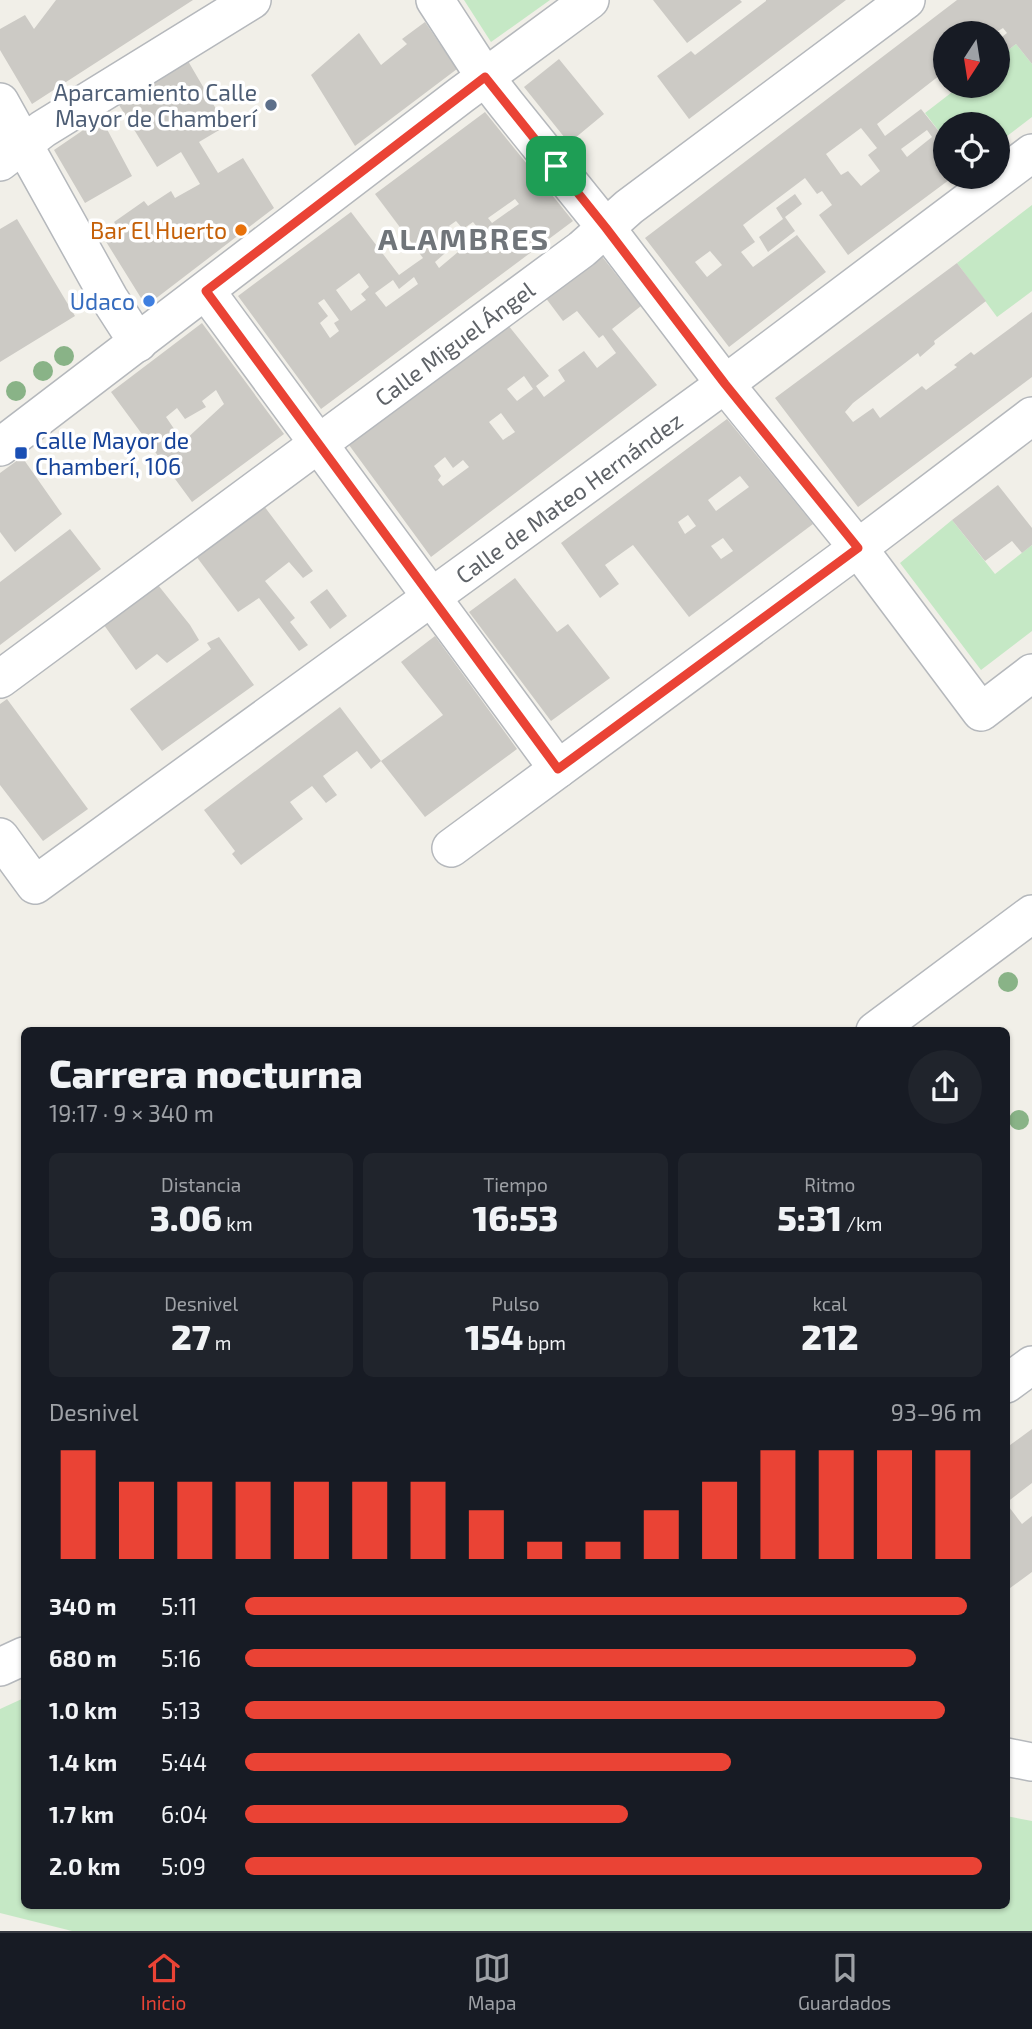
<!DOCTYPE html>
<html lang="es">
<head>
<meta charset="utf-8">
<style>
  :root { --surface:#171b24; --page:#20242c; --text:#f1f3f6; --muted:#9ea1a6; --line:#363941; --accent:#ea4335 }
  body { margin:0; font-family:"Exo 2",sans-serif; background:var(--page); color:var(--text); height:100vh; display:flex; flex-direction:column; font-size:26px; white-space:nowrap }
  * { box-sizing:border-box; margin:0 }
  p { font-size:23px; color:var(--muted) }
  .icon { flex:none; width:38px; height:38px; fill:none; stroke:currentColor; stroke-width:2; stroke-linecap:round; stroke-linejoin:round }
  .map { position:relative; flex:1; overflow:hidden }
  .panel { position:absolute; left:21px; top:1027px; width:989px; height:882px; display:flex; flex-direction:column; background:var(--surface); border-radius:10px; box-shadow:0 2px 5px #0004 }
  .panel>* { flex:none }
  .needle { width:46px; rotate:192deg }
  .controls { position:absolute; left:933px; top:21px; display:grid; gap:14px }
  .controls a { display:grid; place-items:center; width:77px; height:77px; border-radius:50%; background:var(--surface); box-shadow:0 2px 5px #0004; font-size:35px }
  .pin { position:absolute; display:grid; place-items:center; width:60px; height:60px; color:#fff; margin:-30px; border-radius:14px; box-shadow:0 4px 10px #0006 }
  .round { display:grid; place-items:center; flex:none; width:74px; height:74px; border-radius:37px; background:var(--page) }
  .headline { display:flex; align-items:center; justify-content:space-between; height:119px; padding:0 28px }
  h1 { font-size:38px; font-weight:800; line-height:52px }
  .stats { display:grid; grid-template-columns:repeat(3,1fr); gap:10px; height:119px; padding:7px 28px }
  .stats div { display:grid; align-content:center; border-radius:10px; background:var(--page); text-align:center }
  .stats b { font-size:35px; font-weight:800 }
  .stats small { font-size:19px; font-weight:400 }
  .stats p { font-size:19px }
  .chart { height:196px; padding:14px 28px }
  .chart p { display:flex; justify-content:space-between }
  .chart svg { width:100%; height:126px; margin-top:7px; stroke:var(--accent); stroke-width:6 }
  ul { padding:0 28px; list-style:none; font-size:23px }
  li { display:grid; grid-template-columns:112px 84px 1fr; align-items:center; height:52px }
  li i { height:18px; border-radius:9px; background:var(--accent) }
  .tab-bar { display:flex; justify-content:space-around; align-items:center; height:98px; border-top:2px solid var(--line); background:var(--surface); font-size:19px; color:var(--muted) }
  .tab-bar a { display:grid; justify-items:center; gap:4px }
  .tab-bar .on { color:var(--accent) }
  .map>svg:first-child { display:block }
  .green { fill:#c5e8c5 }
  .building { fill:#cccac5; fill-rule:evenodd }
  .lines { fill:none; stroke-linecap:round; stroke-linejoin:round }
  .minor-casing { stroke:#b5b8bc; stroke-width:40 }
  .minor { stroke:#fff; stroke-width:37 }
  .tree { fill:#89b387 }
  .route-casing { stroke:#fff; stroke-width:14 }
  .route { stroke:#ea4335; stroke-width:9 }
  .service-dot { fill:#5c6f8a; stroke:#fff; stroke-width:2.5 }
  .food-dot { fill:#e8710a; stroke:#fff; stroke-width:2.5 }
  .shop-dot { fill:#3f7fe0; stroke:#fff; stroke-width:2.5 }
  .transit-dot { fill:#1a4fb4; stroke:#fff; stroke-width:2.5 }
  .labels { text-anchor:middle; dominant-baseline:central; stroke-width:7; stroke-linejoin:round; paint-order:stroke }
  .service-label { font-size:23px; fill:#4e5e75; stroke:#fff; text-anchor:end }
  .food-label { font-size:23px; fill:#c56008; stroke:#fff; text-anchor:end }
  .shop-label { font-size:23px; fill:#366cbe; stroke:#fff; text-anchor:end }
  .street-label { font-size:23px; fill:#5f6368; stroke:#fff }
  .transit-label { font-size:23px; fill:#164399; stroke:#fff; text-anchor:start }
  .district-label { font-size:30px; font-weight:bold; letter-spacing:2px; fill:#70757a; stroke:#fff }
</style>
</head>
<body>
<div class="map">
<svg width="1032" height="1931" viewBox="0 0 1032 1931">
  <rect width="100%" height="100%" fill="#f1efe8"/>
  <path class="green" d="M464 0H550L491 42Z
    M1016 44 1032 64V117L998 143V124H945V139L925 113 960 86H998V58Z
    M1032 205V291L997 317 957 263Z
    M952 520 995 574 1032 545V631L981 670 900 563Z
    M24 1698V1906H1006V1816L1032 1821V1931H72L0 1913V1709Z"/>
  <path class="building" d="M56 0H193L32 104 0 50V29L25 15 34 29Z
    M653 0H740L742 2 687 43Z
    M766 0H846L689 119 657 76 691 51 695 55 766 1Z
    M957 0H1032V64L1016 44 998 58V40L1007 33 1003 28 995 33H945V74L944 72 877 124 885 136 921 109 945 139V177H953L848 255 819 215 832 205 822 191 817 194 805 178 743 225 755 242 741 252 753 267 797 235 826 272 729 347 645 238ZM861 128 877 148 868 155 880 171 861 186 848 171 841 175 826 154ZM927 130 932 137 907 157 901 149ZM710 251 722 265 707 277 695 262Z
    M425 22 457 69 355 146 311 75 359 33 381 65 407 44 402 39Z
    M559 59 604 114 569 143 524 87Z
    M188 61 226 126 199 142 218 173 243 158 274 208 146 306 105 240 119 229 114 222 144 201 148 206 171 191 175 198 200 184 181 152 157 167 119 105Z
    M485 112 573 221 321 409 238 296 351 212 399 275 413 265 423 258 375 194ZM515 199 519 204 492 223 488 218ZM456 221 463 229 473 222 478 228 453 246 458 252 439 268 435 262 453 246 447 239 455 233 449 226ZM359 273 369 287 361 294 366 300 351 311 336 290ZM414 277 418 284 386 307 375 293 393 280 399 289ZM324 299 339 320 334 323 339 331 330 338 320 323 328 316 318 303Z
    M101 118 132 176 85 203 54 150Z
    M795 194 802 204 785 217 795 231 768 252 759 237 783 219 776 208Z
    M17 219 75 316 0 362V229Z
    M600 254 641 306 612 329 657 385 431 557 349 445 508 325 549 376 536 386 544 397 565 381 558 370 584 351 597 368 616 353 603 335 599 338 577 311 563 321 545 297ZM524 376 533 389 517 401 507 389ZM501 413 515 432 503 440 489 422ZM445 457 453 468 463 460 469 467 443 486 438 480 441 476 434 466Z
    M957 263 986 301 934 341 935 344 920 357 918 353 853 403 845 412 853 422 873 408 880 418 922 386 926 390 957 367 954 365 971 352 974 355 1032 312V377L858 507 775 398Z
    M202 323 284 434 192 502 111 392ZM216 390 224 404 183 442 166 417 177 408 185 419 206 407 202 401Z
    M727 419 813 524 689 617 633 545 605 565 619 584 600 598 561 543ZM740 476 749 487 716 511 708 500ZM688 515 696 526 685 534 678 522ZM723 538 733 551 721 559 711 546Z
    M22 457 62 514 15 552 0 532V473Z
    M998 485 1032 528V545L1022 553 1012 541 985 561 952 520Z
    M264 506 313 571 303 578 289 562 265 581 295 618 290 622 308 645 299 651 259 598 238 612 196 556Z
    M70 529 101 569 0 645V582Z
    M515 578 557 632 568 624 610 678 551 721 469 612Z
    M158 585 190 625 199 640 167 663 157 654 136 670 104 625Z
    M327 589 347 616 330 629 310 602Z
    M435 636 517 749 425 817 381 761 443 715 401 662Z
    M219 637 254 685 162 751 130 709 211 649 207 643Z
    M7 699 88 809 43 841 0 785V704Z
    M340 707 381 761 371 769 357 751 323 776 337 795 326 803 312 786 290 802 303 819 241 865 232 854 235 851 204 810Z
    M1032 1429V1483L1006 1503 1022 1524 1032 1516V1572L1006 1591V1448Z"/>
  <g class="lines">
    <g class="minor-casing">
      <g id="minor">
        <path d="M435 0 485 77 506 104 606 228 725 384 858 548 981 712 1032 673"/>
        <path d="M0 102 109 298 138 343"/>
        <path d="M0 162 43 129 252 0"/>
        <path d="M206 291 558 769"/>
        <path d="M0 447 461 95 590 0"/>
        <path id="s1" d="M0 679 582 249 629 207 906 0"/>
        <path id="s2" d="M0 837 35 885 725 384 1032 153"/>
        <path d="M451 848 858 548 1032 416"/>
        <path d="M875 1031 1032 914"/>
        <path d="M1006 1384 1032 1365"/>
        <path d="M0 1667 24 1656"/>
        <path d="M1006 1757 1032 1762"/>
      </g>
    </g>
    <use href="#minor" class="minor"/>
  </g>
  <g class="tree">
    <circle cx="64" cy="356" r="10"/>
    <circle cx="43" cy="371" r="10"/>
    <circle cx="16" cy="391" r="10"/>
    <circle cx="1008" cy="982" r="10"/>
    <circle cx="1019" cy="1120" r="10"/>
  </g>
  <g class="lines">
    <g class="route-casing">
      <path id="route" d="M485 77 606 228 725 384 858 548 558 769 206 291Z"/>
    </g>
    <use href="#route" class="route"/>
  </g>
  <circle class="service-dot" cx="271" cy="105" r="7"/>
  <circle class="food-dot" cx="241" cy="230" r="7"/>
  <circle class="shop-dot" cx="149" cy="301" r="7"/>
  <rect class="transit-dot" x="14" y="446" width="14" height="14" rx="3.5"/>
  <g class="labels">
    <g class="service-label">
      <text x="257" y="92">Aparcamiento Calle<tspan x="257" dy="26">Mayor de Chamberí</tspan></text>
    </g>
    <g class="food-label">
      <text x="227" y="230">Bar El Huerto</text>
    </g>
    <g class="shop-label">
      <text x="135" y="301">Udaco</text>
    </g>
    <g class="street-label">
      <text stroke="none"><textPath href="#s1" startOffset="565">Calle Miguel Ángel</textPath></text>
      <text stroke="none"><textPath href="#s2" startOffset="719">Calle de Mateo Hernández</textPath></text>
    </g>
    <g class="transit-label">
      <text x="35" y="440">Calle Mayor de<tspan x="35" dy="26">Chamberí, 106</tspan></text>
    </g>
    <g class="district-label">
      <text x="464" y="238">ALAMBRES</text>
    </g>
  </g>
</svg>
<div class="controls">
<a><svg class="needle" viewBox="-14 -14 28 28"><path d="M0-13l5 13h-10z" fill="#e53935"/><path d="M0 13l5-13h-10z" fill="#9ea1a6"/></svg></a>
<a><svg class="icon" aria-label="locate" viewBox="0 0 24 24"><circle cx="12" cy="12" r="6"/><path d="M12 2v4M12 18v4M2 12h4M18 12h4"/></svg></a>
</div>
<div class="pin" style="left:556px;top:166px;background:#1e9e55"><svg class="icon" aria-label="arrive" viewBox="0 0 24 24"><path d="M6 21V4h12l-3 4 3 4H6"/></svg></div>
<section class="panel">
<div class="headline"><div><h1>Carrera nocturna</h1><p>19:17 · 9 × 340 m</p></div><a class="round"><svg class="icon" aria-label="share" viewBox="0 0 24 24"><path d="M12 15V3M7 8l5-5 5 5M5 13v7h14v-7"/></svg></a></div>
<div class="stats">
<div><p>Distancia</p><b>3.06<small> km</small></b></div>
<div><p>Tiempo</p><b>16:53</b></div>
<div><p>Ritmo</p><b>5:31<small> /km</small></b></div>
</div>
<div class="stats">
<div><p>Desnivel</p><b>27<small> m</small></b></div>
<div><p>Pulso</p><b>154<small> bpm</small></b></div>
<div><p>kcal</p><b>212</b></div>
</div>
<div class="chart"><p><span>Desnivel</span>93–96 m</p>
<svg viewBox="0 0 160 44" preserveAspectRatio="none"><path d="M5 44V6M15 44V17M25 44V17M35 44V17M45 44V17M55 44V17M65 44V17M75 44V27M85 44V38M95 44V38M105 44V27M115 44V17M125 44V6M135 44V6M145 44V6M155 44V6"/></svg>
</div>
<ul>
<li><b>340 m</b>5:11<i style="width:98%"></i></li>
<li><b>680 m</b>5:16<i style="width:91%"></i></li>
<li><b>1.0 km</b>5:13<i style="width:95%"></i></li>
<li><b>1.4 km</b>5:44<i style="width:66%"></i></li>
<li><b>1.7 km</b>6:04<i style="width:52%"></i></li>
<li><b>2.0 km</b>5:09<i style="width:100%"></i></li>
</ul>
</section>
</div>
<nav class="tab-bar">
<a class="on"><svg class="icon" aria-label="home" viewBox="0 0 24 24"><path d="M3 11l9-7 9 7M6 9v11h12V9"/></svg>Inicio</a>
<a><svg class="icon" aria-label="map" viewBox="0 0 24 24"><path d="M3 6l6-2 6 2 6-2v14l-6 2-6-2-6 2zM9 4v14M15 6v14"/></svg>Mapa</a>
<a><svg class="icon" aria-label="saved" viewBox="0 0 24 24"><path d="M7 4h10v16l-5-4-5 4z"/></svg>Guardados</a>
</nav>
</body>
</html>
